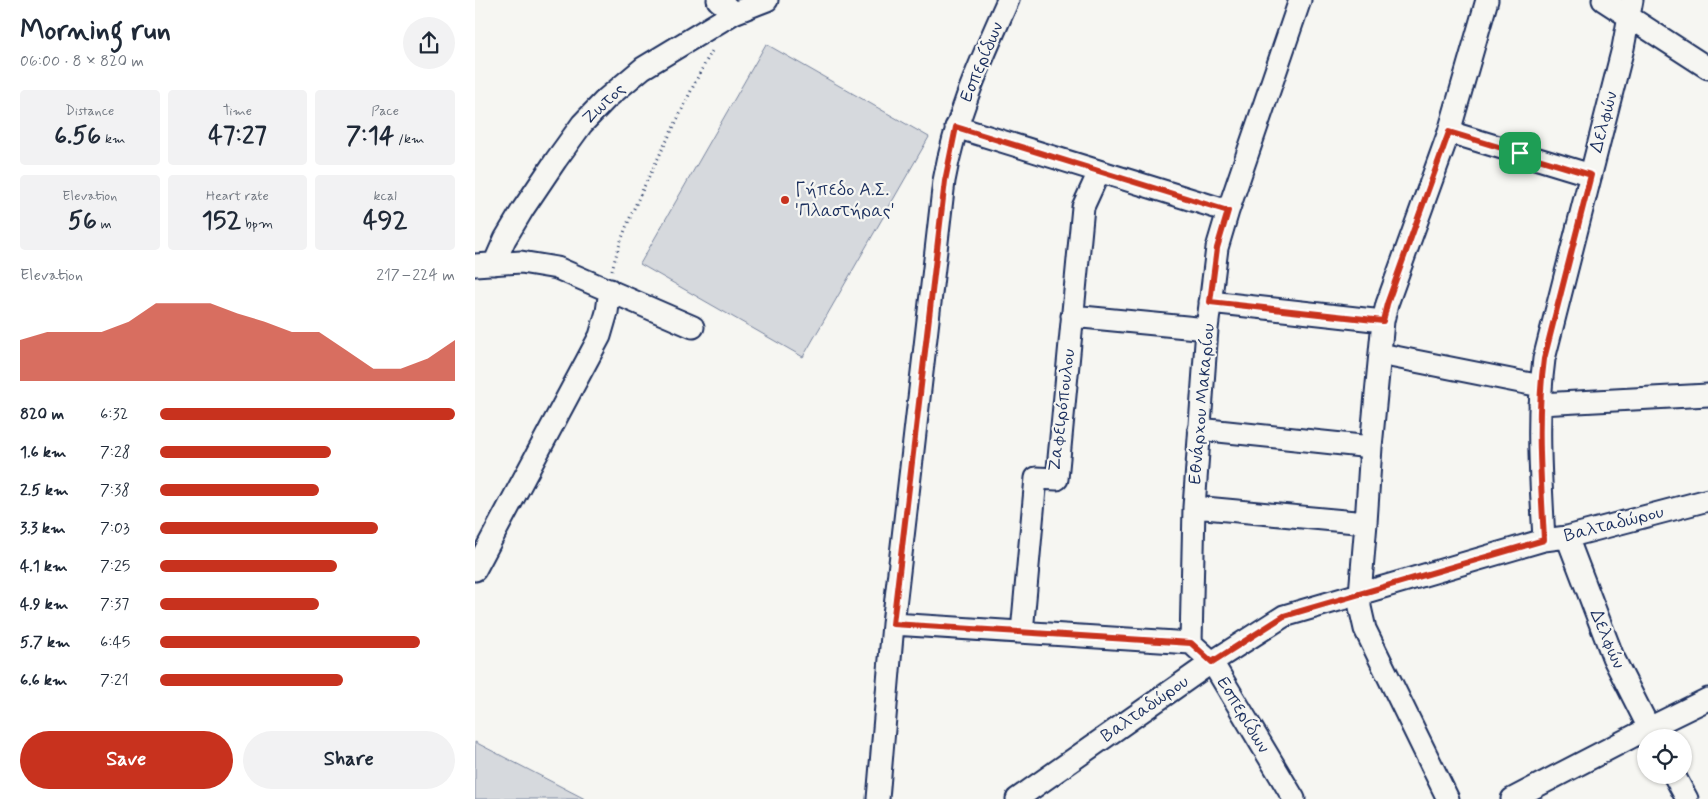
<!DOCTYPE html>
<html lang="en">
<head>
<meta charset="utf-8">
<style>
  :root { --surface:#fff; --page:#f2f2f3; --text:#1f2937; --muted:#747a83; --accent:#c8321e }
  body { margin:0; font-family:Mynerve,sans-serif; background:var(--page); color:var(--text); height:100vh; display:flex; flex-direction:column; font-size:19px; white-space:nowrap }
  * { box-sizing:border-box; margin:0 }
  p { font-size:16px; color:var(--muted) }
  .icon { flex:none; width:28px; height:28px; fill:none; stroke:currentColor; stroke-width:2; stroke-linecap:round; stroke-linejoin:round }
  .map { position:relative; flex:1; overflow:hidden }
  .drawer { display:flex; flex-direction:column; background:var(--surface); width:475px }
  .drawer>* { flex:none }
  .buttons { position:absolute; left:1162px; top:729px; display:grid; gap:10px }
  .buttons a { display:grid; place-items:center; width:55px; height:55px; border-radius:50%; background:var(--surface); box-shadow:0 1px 4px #0004; font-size:25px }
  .pin { position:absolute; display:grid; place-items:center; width:42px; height:42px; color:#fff; margin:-21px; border-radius:10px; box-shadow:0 2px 8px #0006 }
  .round { display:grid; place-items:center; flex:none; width:52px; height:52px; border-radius:26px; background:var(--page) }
  .head { display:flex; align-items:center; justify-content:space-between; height:85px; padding:0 20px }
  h1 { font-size:28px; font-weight:700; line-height:38px }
  .stats { display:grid; grid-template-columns:repeat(3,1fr); gap:8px; height:85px; padding:5px 20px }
  .stats div { display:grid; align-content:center; border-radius:5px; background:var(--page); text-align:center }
  .stats b { font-size:25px; font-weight:700 }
  .stats small { font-size:14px; font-weight:400 }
  .stats p { font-size:14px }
  .chart { height:140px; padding:10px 20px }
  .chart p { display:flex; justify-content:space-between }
  .chart svg { width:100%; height:90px; margin-top:5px; fill:var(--accent); opacity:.7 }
  .cta { display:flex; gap:10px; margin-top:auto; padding:10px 20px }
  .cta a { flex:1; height:58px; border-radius:30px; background:var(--accent); color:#fff; font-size:20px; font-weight:700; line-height:58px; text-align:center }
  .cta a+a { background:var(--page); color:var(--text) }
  ul { padding:0 20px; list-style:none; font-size:16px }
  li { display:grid; grid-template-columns:80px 60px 1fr; align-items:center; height:38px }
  li i { height:12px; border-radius:6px; background:var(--accent) }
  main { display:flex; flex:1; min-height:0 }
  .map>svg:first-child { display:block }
  .pitch { fill:#d6d9dd; stroke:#78849e }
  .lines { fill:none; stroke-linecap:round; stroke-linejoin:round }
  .minor-casing { stroke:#1b2f5e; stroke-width:25 }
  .path { stroke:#1b2f5e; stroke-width:3; stroke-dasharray:1 4; stroke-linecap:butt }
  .minor { stroke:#f6f6f2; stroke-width:21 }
  .route-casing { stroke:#fff; stroke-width:10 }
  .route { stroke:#c8321e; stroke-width:6 }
  .poi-dot { fill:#c8321e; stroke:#f6f6f2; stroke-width:2 }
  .labels { text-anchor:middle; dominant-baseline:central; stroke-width:4.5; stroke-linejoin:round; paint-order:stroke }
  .street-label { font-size:18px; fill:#1b2f5e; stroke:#f6f6f2 }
  .poi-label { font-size:18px; fill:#1b2f5e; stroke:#f6f6f2; text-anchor:start }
</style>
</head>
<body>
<main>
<section class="drawer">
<div class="head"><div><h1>Morning run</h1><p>06:00 · 8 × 820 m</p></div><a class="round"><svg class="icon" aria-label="share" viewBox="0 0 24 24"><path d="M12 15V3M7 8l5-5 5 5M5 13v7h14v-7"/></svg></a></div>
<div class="stats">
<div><p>Distance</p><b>6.56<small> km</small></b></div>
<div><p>Time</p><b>47:27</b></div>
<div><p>Pace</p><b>7:14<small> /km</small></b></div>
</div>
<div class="stats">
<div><p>Elevation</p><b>56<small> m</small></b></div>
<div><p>Heart rate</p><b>152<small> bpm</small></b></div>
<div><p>kcal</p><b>492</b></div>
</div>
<div class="chart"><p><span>Elevation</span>217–224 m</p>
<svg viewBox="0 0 160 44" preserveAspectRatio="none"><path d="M0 44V24L10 20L20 20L30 20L40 15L50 6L60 6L70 6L80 11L90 15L100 20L110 20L120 29L130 38L140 38L150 33L160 24V44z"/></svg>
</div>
<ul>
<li><b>820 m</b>6:32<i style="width:100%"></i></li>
<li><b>1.6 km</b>7:28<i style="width:58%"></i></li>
<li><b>2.5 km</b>7:38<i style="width:54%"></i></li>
<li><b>3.3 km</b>7:03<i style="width:74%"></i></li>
<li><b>4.1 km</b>7:25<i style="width:60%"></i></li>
<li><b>4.9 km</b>7:37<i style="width:54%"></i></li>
<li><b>5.7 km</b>6:45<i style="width:88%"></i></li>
<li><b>6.6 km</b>7:21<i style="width:62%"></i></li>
</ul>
<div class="cta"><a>Save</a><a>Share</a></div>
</section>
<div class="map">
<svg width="1233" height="799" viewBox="0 0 1233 799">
  <rect width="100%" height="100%" fill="#f6f6f2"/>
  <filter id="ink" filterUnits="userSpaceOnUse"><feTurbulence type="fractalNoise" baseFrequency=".02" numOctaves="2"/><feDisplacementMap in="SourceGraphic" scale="10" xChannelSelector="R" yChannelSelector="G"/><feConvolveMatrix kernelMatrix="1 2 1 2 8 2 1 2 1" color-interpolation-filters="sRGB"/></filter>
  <g filter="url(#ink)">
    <path class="pitch" d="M291 44 454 137 328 357 165 264Z
      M0 742 110 799H0Z"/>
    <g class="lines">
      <g class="minor-casing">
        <path id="minor" d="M243 0 259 13
          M533 0C506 61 481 114 469 181L418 624 716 643 737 662 819 799
          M1128 0 1233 68
          M481 127 753 211
          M974 132 1116 175
          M19 264 30 239 48 209 81 160 107 124 131 99 168 68 259 13 292 0
          M0 265 46 262 82 268 218 327
          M735 302 908 321
          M597 316 732 329
          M905 354 1066 386
          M1065 404 1233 395
          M724 429 896 447
          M719 507 891 523
          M1092 537 1138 657 1179 738
          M1069 540C1066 480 1061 419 1069 359L1148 48 1157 0
          M0 570 125 336 132 312 135 290
          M547 632 561 478 582 479 608 207 624 172
          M716 643 719 507 732 329 742 248 753 211 825 0
          M1199 775 1212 799
          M403 799 418 624
          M542 799 737 662 809 616 1069 540 1092 537 1233 500
          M973 799 890 629 885 607V594L891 523 896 447 908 321 912 304 974 132 1012 0
          M1037 799 1174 728 1233 699"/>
      </g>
      <path class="path" d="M137 270C149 223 173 179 194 136 209 107 221 78 237 51"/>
      <use href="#minor" class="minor"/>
    </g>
  </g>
  <g class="lines" filter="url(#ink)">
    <g class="route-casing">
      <path id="route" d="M481 127 753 211 742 248 735 302 908 321 912 304 974 132 1116 175 1069 359C1061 419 1066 480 1069 540L809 616 737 662 716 643 418 624 470 181Z"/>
    </g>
    <use href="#route" class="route"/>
  </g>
  <circle class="poi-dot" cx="310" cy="200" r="5"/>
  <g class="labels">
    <g class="street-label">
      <text transform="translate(507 62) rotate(-67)">Εσπερίδων</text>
      <text transform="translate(129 104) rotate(-43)">Ζωτος</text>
      <text transform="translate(1129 122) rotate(-75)">Δελφών</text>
      <text transform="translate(727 404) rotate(-85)">Εθνάρχου Μακαρίου</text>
      <text transform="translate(587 410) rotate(-83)">Ζαφειρόπουλου</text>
      <text transform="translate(1139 524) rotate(-14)">Βαλταδώρου</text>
      <text transform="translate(1132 639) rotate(67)">Δελφών</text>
      <text transform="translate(670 709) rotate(-35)">Βαλταδώρου</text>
      <text transform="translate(768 715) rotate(59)">Εσπερίδων</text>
    </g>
    <g class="poi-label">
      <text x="320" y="190">Γήπεδο Α.Σ.<tspan x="320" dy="21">'Πλαστήρας'</tspan></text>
    </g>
  </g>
</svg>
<div class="buttons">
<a><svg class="icon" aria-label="locate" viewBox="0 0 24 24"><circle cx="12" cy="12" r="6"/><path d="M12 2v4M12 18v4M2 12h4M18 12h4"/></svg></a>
</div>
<div class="pin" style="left:1045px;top:153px;background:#1e9e55"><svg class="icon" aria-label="arrive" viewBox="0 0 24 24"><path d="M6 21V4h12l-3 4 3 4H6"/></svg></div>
</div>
</main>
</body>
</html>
